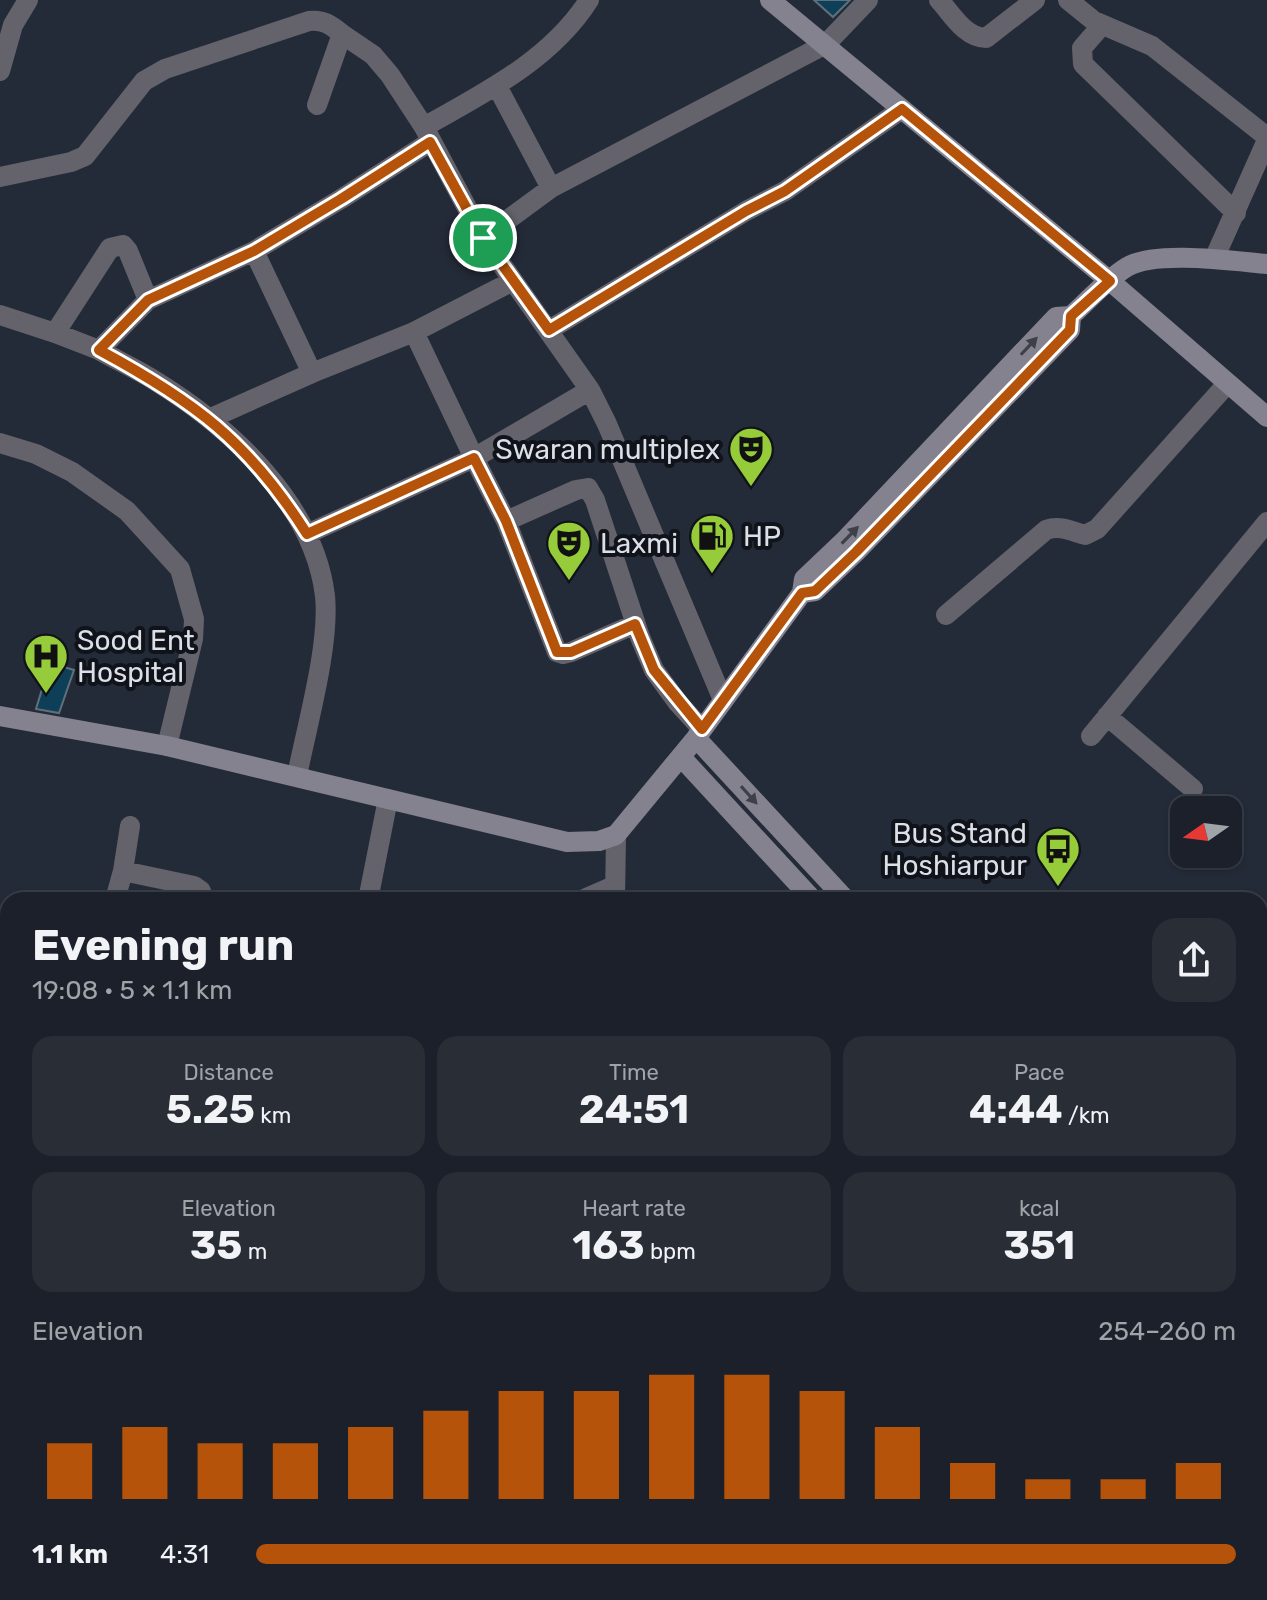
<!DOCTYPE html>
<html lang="en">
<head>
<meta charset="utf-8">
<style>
  :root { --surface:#1b202a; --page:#282d36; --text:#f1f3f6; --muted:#a0a3a8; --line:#393e47; --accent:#b45309 }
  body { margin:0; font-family:Rubik,sans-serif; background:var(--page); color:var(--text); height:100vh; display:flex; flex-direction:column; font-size:30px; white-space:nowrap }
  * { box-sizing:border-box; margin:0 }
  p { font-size:26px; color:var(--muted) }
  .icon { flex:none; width:44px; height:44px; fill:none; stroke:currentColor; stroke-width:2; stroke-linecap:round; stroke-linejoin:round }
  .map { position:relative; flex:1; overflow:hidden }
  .details { position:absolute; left:0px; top:892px; width:1268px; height:708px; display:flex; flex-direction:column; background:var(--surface); border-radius:24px 24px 0 0; box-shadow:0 2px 6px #0004,0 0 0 2px var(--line) }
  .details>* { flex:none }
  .needle { width:52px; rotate:256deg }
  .controls { position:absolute; left:1170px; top:796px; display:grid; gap:16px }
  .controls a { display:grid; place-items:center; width:72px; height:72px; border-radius:16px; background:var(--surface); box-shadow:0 2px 6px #0004,0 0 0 2px var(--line); font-size:40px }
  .pin { position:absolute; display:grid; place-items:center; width:68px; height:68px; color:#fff; margin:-34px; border:4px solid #fff; border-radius:50%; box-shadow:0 2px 8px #0007 }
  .round { display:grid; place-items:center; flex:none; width:84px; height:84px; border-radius:24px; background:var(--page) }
  .headline { display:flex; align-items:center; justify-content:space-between; height:136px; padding:0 32px }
  h1 { font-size:44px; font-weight:700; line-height:60px }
  .figures { display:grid; grid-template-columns:repeat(3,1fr); gap:12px; height:136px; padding:8px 32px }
  .figures div { display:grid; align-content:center; border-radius:20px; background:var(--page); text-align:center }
  .figures b { font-size:40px; font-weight:700 }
  .figures small { font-size:22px; font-weight:400 }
  .figures p { font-size:22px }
  .chart { height:224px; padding:16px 32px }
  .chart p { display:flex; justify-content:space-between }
  .chart svg { width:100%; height:144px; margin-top:8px; stroke:var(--accent); stroke-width:6 }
  ul { padding:0 32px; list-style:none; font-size:26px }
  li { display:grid; grid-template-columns:128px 96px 1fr; align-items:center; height:60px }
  li i { height:20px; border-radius:10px; background:var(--accent) }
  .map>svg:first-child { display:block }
  .building { fill:#0e3f58; stroke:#5f707b; stroke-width:2 }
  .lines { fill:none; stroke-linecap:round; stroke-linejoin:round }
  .minor { stroke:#64636b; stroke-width:20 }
  .secondary { stroke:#84828f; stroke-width:20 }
  .oneway { fill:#3e3f48 }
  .route-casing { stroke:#fff; stroke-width:16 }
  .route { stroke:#b45309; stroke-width:10 }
  .labels { text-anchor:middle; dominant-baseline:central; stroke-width:8; stroke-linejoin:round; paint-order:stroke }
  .poi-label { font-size:28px; fill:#dbdfe8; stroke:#101319; text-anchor:start }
</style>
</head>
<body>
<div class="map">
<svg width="1267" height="1600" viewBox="0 0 1267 1600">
  <rect width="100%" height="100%" fill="#242b38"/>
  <path class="building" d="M814 0H850L833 17Z
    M50 663 74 670 59 713 36 709Z"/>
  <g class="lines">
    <path class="minor" d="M939 0C952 14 965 38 986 38L1035 0
      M1068 0 1094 21 1152 46 1267 137
      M1102 25 1082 48 1083 64 1236 213
      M0 71 13 25 28 0
      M497 86 551 188
      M317 105 342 34 373 55 390 75 424 127 483 238 590 390 474 458 506 521 576 490 588 488 595 500 640 637 654 670 678 703 702 729
      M424 127C484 93 551 60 589 0
      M0 177 71 162 85 156 144 81 165 69 309 21C323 19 331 25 342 34
      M483 238 551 188 826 44 868 0
      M254 251 341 199 430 142
      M1214 259 1267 140
      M0 315 55 333 110 248 123 245 128 251 148 300
      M549 330 746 211 785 191 902 109
      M414 332 513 281
      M55 333 99 350 148 300 254 251 312 373
      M99 350C118 361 139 370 157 382 231 428 314 504 325 596 330 645 307 725 297 776
      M590 390 607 424 723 700
      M209 419 312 373 414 332 474 458 307 534
      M0 443 36 454 72 472 127 511 180 569 194 619 193 639 167 746
      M506 521 557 652 563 654 571 652 635 624
      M946 615 1046 530C1060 525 1071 531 1085 535L1097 529 1227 384
      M1107 716 1193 789
      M1091 736 1267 522
      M123 871 130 826
      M115 900 123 871 194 886 201 891 203 900
      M368 900 388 799
      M582 900 614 886
      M615 900 616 835
      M0 927 8 929
      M0 1115 8 1114
      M1260 1230 1267 1226
      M1260 1281 1267 1277
      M0 1371 8 1367
      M0 1434 8 1487
      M1260 1563 1267 1572
      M31 1592 33 1600
      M447 1592 492 1600
      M689 1592 693 1600
      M861 1592 866 1600"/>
    <path class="secondary" d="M770 0 1110 281 1267 417
      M802 593 815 591 856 552 1070 330 1071 316
      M0 716 167 746 567 842 599 841 616 835 696 738 802 593 804 579 844 541 1056 317 1071 316C1089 300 1107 279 1127 267 1155 250 1233 261 1267 264
      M696 738 846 900
      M681 757 813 900
      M1260 1315 1267 1322
      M1260 1356 1267 1363"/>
  </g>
  <defs><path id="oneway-solid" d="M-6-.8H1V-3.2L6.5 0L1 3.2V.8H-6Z" transform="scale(2)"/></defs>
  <g class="oneway">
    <use href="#oneway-solid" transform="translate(1029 346) rotate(-47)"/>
    <use href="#oneway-solid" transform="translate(850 535) rotate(-46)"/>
    <use href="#oneway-solid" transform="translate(749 795) rotate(48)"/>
  </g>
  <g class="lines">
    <g class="route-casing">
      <path id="route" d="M902 109 1110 281 1071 316 1070 330 856 552 815 591 802 593 702 729 654 670 635 624 571 652H557L506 521 474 458 307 534C249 442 194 401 99 350L148 300 254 251 341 199 430 142 483 238 549 330 746 211 785 191Z"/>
    </g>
    <use href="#route" class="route"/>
  </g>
  <defs>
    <g id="theatre-pin" transform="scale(2.3)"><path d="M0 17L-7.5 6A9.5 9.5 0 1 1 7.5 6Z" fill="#96cc3a" stroke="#101319"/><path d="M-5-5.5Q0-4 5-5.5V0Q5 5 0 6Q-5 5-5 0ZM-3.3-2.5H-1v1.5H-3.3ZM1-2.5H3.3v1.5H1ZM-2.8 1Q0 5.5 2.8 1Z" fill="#111"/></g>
    <g id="fuel-pin" transform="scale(2.3)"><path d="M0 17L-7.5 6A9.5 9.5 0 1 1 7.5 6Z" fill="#96cc3a" stroke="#101319"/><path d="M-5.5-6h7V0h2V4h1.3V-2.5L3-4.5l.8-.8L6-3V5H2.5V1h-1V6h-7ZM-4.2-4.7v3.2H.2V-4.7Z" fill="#111"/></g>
    <g id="hospital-pin" transform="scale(2.3)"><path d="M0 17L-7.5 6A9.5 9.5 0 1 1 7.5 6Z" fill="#96cc3a" stroke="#101319"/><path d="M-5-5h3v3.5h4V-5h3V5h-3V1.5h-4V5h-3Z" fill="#111"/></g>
    <g id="bus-pin" transform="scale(2.3)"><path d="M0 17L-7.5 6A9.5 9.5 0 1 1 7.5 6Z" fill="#96cc3a" stroke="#101319"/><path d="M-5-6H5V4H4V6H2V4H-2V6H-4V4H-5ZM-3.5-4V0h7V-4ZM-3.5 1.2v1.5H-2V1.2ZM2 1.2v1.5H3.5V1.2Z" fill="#111"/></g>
  </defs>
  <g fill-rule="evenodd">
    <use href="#theatre-pin" x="751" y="449"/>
    <use href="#fuel-pin" x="712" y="536"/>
    <use href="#theatre-pin" x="569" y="543"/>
    <use href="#hospital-pin" x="46" y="656"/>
    <use href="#bus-pin" x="1058" y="849"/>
  </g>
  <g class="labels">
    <g class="poi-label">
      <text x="720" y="449" text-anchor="end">Swaran multiplex</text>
      <text x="743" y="536">HP</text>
      <text x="600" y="543">Laxmi</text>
      <text x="77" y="640">Sood Ent<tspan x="77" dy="32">Hospital</tspan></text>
      <text x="1027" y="833" text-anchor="end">Bus Stand<tspan x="1027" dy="32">Hoshiarpur</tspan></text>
    </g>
  </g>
</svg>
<div class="controls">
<a><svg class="needle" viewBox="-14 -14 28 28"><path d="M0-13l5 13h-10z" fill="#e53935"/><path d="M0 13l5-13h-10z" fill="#a0a3a8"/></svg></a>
</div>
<div class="pin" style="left:483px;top:238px;background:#1e9e55"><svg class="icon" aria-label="arrive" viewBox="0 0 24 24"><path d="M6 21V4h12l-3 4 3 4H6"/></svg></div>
<section class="details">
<div class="headline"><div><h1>Evening run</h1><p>19:08 · 5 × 1.1 km</p></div><a class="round"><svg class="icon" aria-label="share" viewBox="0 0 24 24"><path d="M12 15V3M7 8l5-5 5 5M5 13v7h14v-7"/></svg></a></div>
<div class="figures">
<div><p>Distance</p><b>5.25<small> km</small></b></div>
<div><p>Time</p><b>24:51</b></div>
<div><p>Pace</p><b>4:44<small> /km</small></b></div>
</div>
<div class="figures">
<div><p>Elevation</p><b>35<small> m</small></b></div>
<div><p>Heart rate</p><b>163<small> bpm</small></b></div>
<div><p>kcal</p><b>351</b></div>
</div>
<div class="chart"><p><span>Elevation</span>254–260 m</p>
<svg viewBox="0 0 160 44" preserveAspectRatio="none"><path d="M5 44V27M15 44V22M25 44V27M35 44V27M45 44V22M55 44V17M65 44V11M75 44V11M85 44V6M95 44V6M105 44V11M115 44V22M125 44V33M135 44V38M145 44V38M155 44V33"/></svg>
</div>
<ul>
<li><b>1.1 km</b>4:31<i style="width:100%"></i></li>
</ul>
</section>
</div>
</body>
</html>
